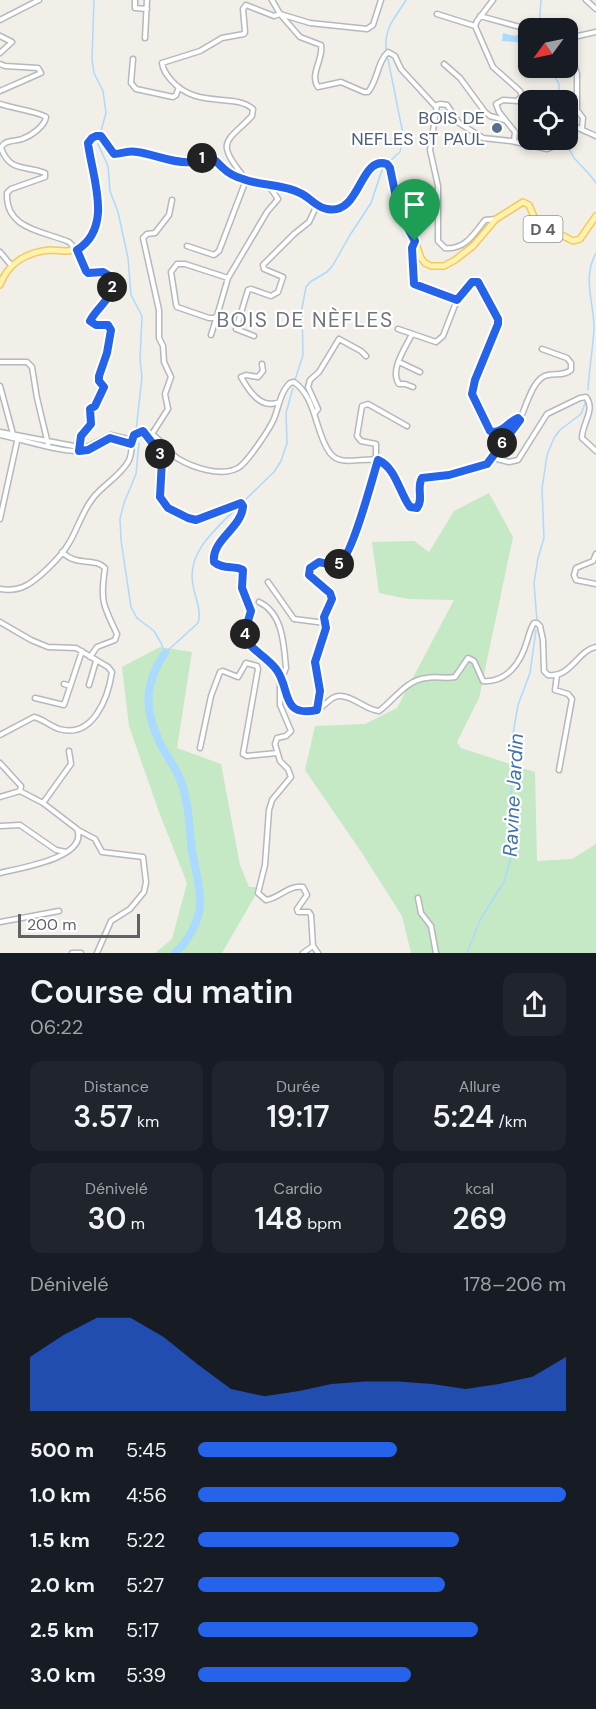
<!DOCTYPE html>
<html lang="fr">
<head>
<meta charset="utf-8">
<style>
  :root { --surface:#171b24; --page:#20242c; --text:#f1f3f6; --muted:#9ea1a6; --accent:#2563eb }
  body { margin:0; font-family:"DM Sans",sans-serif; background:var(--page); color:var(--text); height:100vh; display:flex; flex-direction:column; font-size:22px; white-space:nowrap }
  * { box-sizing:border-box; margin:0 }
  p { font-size:20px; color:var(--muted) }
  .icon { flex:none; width:33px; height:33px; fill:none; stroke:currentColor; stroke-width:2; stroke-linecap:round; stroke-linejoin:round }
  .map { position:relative; height:953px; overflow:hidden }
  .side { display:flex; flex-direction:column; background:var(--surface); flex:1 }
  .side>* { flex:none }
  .needle { width:39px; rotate:237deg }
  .buttons { position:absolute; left:518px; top:18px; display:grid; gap:12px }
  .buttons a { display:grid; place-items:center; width:60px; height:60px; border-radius:12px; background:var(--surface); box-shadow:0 3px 9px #0003; font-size:30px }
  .scale { position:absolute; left:18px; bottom:15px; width:122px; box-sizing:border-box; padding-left:6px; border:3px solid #5f6368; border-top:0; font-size:16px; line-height:21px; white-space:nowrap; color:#5f6368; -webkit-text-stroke:4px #fff; paint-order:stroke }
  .pin { position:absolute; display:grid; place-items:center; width:51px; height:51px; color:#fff; margin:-62px -26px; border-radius:50% 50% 50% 0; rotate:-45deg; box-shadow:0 0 6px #0007 }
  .pin .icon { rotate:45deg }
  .km { position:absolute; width:30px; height:30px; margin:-15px; border-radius:50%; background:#222; color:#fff; font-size:16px; line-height:30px; text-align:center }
  .round { display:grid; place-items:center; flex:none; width:63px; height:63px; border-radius:12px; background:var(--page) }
  .summary { display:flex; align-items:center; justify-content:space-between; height:102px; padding:0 30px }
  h1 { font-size:33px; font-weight:600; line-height:45px }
  .stats { display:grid; grid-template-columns:repeat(3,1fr); gap:9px; height:102px; padding:6px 30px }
  .stats div { display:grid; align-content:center; border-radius:12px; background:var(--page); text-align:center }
  .stats b { font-size:30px; font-weight:600 }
  .stats small { font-size:16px; font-weight:400 }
  .stats p { font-size:16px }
  .chart { height:168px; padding:12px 30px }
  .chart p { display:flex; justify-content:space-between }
  .chart svg { width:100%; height:108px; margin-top:6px; fill:var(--accent); opacity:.7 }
  ul { padding:0 30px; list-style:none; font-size:20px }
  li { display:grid; grid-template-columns:96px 72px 1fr; align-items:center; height:45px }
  li i { height:15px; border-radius:8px; background:var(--accent) }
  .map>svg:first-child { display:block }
  .green { fill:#c5e8c5 }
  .water { fill:#aadaff }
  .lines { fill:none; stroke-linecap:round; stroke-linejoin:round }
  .stream { stroke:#aadaff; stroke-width:1.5 }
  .river { stroke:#aadaff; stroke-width:8 }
  .minor-casing { stroke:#b5b8bc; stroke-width:7 }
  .major-casing { stroke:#f2c960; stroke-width:8 }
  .minor { stroke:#fff; stroke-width:4 }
  .major { stroke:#fff2af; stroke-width:5 }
  .route-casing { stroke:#fff; stroke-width:12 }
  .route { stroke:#2563eb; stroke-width:8 }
  .service-dot { fill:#5c6f8a; stroke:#fff; stroke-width:2 }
  .labels { text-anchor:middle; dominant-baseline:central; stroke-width:4.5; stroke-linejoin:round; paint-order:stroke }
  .shield { fill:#fff; stroke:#8f9295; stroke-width:1.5 }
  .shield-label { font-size:16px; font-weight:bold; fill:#5f6368 }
  .service-label { font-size:18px; fill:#4e5e75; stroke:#fff; text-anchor:end }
  .water-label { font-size:20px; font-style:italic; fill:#4174aa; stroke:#fff }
  .quarter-label { font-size:21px; letter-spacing:1.5px; fill:#70757a; stroke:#fff }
</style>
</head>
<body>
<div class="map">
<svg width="596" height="953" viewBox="0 0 596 953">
  <rect width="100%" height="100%" fill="#f1efe8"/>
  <path class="green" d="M489 493 513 537 479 698 457 742 461 748 535 772 537 861 572 859 596 844V953H411L402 916 362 853 305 770 315 726 365 724 397 708 454 600 408 599 379 593 372 542 414 541 429 552 454 511Z
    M160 647 192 652 177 748 221 764 240 865 249 887H256L255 896 222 953H155L172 939 187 883 159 812 129 726 122 667Z"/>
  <path class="water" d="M503 33 515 36 520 34 524 44 520 46 517 42 502 41Z"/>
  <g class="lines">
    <path class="stream" d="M94 0 92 59 94 73 103 91 106 113 101 131
      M539 28 541 0
      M386 49C384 27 396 17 406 0
      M388 59 403 134 400 152 390 161
      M550 68 559 84V100
      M564 140 574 158 590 175 596 183
      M98 144 108 166 110 191 118 212 128 258 131 295 142 316 140 360 142 377 136 431
      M295 380 303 355 302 308 306 287 310 282 327 272 333 265 350 235 371 203 383 167
      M588 390C589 369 593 349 594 328 594 302 582 278 596 253
      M139 443 136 474 124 503 120 519 121 540 131 607 137 618 154 631 161 643 165 653 198 623C202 610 195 598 193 585 186 552 217 528 238 507
      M245 500 274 472 281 461 287 443 286 413 293 388
      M537 621 534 583 538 558 544 538 542 489 547 455 554 438 560 430 581 414 586 401
      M467 953 480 920 504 882 511 858V770L513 734 518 705 530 673 536 630"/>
    <path class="river" d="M165 653C144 683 144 710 160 743 166 756 175 766 180 779 189 801 189 827 192 851 195 868 201 888 200 905 199 921 187 943 175 953"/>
    <g class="minor-casing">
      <path id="minor" d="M135 0V8L147 9
        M272 0 280 14 300 37 321 45C324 59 309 74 318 87L341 82 364 92H368C378 80 377 62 388 52L395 56 401 69 436 107
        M493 0 477 21 475 26 493 67 520 91 522 96 517 101 503 100 496 104 499 112 515 132 514 141
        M586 0 596 9
        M437 14 475 26
        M480 16 527 29
        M0 20 39 0
        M567 32 578 36 596 32
        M0 36 12 42 0 53
        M145 38 147 0
        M567 44 577 74V110L583 118 582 128
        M133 59 131 83 136 89 173 97 176 95 179 87
        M0 64 5 66 38 68 41 73 0 91
        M444 64 460 78 485 112 490 116 505 120
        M0 104C12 108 39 112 46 117 45 126 31 136 22 139 14 142 5 139 1 148 10 173 26 165 45 173V177L11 189 7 193C5 230 44 231 69 242L72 245 73 250
        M567 123 596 136
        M240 178 241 173C215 141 228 141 252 116L253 109C234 92 197 110 171 80 166 74 163 70 162 63L200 51 222 38 244 34 245 32 243 9 246 5 274 16 280 14 310 23 367 29 373 25 381 0
        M496 219 485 220C474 234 465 250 445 248L438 241V186L430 150 437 105 440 104 447 105 459 123 483 138 511 141 547 149 552 147 554 140
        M187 246 214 255 219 251 246 180
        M77 250 86 271 88 273H107C125 289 97 308 90 321L96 325H108L111 330 107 353 99 376V381L104 387 95 406 90 409 91 424 81 436 79 451
        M0 252 11 265
        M228 278 185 264H177L171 272 176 304 177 307 209 318H214L217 316 228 278 267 212 278 199 269 186
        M398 329 436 342 443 336 457 300
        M412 334C406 347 389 370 399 384H405L413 387
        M211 335 217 316
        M254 336 236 329 248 290 251 289 271 296 278 292 283 277 264 269 263 265 294 234 309 222 317 205
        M0 362H27L32 367 37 398 48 444
        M399 362 420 372
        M262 364 263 371 258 377 246 375 241 377C249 391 261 410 279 402
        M0 386 13 434
        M315 413 318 409 308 387 310 380 319 372 339 339 361 351 366 356
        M520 419C526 407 533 377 548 375 557 373 564 376 571 370V363L567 358 542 349
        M0 432 79 447 89 446 111 435 132 440
        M144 432 160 453 162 461 160 497 168 508 188 518 196 520 237 504 241 503 243 506C242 528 211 541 214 562L225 568 243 570 242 588 251 611 244 634 245 639C253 650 266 657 275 668 289 684 280 716 313 711 325 709 329 695 341 696 355 697 366 710 379 711 394 700 406 680 426 678 436 676 446 679 455 677L468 658 474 661 483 681C507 683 521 662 527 641 529 635 530 629 534 623H537L540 626 543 640 544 671 548 675C570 679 578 650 596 647
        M152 434 168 409 165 394 171 377 164 362 163 346 159 338V310L143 238 147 234 155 233 169 215 172 200
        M0 435C21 439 71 456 89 450 96 447 102 441 110 438L131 444
        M493 458 509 462 518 460 547 414 580 398 586 397C596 410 582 423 582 438L596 451
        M373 460 376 456V444L361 441 357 436 362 406 368 404 407 426
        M0 519 18 437
        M62 552C77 567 95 557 105 568 100 601 103 605 117 634L115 640 97 647 90 657
        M596 554 593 561 576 568 574 575 576 580 596 584
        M268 582 294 619 325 623
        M0 589C7 590 16 590 23 587 36 582 62 556 69 543 78 528 82 512 93 498 103 485 119 477 128 462 134 452 129 441 137 432 155 427 164 449 177 458 193 468 221 477 238 468 247 463 272 426 275 416 279 405 281 391 290 383L294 382C317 398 315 434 330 453 342 469 367 454 383 462 399 471 398 497 413 509L419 505V485L421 478 449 475 487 464 520 420 518 418C508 422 501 435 490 431L472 394 475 380 498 324V319L478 283 472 282 457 300 414 284 412 248 415 241
        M259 602C283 613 284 645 286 668L284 673 280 674
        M0 622 31 640 48 647 76 648 108 667 112 672C108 698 93 739 59 729 50 726 43 719 34 717L0 735
        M280 675V705L291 731 286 736 277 738 275 744 280 761 288 769 291 777 272 800 269 810 265 865 258 893 266 900C280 898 288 885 303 887L307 895 297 909 298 912H309L311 915 313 946 318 953
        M557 675 555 690 568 694 572 699 559 770
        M64 684 70 686
        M89 685 96 661
        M35 698 64 705 82 651
        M318 709 320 691 315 662 325 628 324 617 332 599C328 587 313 584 308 572L310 568 319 562 336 565 342 563 355 537 378 460
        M200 748 211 696 220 672 223 671 238 677 246 663 257 666 258 669 243 754 247 756 277 753
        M0 763 21 786 20 791
        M0 797 20 791
        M43 803 71 764 69 751
        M0 826 20 825 56 850 66 852
        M78 830 95 839 102 852 143 857 146 882 144 892 130 909 111 921 97 953
        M0 873C19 868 89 858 77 829L43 803 20 791
        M418 898 421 913 431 926 436 953
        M0 922 59 911
        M72 953H81
        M303 953 313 946"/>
    </g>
    <g class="major-casing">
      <path id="major" d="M0 285C8 263 27 252 50 250 59 250 69 253 77 249 88 245 97 232 98 221 101 195 91 169 88 143 92 138 94 136 101 136L115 154C122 154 129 150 137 152 153 154 175 164 191 162 199 161 203 154 213 159 217 161 219 165 223 168 228 173 236 176 243 179 260 185 280 184 296 191 308 195 314 207 327 210 361 216 359 156 387 164L390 168 399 212 415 241 421 258 425 263 431 266H444L455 260 473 246 496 219 523 202 529 205 539 228 556 232 573 241 580 239 596 216"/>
    </g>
    <use href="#minor" class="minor"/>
    <use href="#major" class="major"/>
  </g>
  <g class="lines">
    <g class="route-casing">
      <path id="route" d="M96 136H101L114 154C122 154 129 150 137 152 153 154 175 164 191 162 199 161 204 154 213 159 217 161 219 165 223 168 228 173 236 177 243 179 261 186 283 184 300 193 310 197 315 207 327 209 361 216 359 155 387 164L390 168 399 212 415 241 412 248 414 284 457 300 472 282H478L498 319V324L475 380 472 394 490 431C501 435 508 422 518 418L520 420 487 464 449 475 422 478C416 488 424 499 417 508L410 507C399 492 396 468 378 460 373 476 351 561 338 564 333 566 325 563 319 562L310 568 309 575 330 593 332 599 324 617 326 628 315 662 320 691 317 710C280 718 291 688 276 669 267 657 253 651 245 639L244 634 251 611 242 588 243 570C234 565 223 570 214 562 211 540 242 528 243 506L241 503 196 520 188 518 168 508 160 497 162 460 160 453 143 431 134 435 131 444 110 438 88 450 79 451 81 436 91 424 90 409 95 406 104 387 99 381V376L107 353 111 330 108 325H96L90 321C98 305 117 297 111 277L103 272 88 273 86 271 77 250C114 227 92 177 88 143L92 138Z"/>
    </g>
    <use href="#route" class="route"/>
  </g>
  <circle class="service-dot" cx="497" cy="128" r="6"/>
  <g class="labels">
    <rect class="shield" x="523.5" y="216" width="39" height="26" rx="4.5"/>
    <g class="shield-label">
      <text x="543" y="229">D 4</text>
    </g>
    <g class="service-label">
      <text x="485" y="118">BOIS DE<tspan x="485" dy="21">NEFLES ST PAUL</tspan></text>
    </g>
    <g class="water-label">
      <text transform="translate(513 795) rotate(-87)">Ravine Jardin</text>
    </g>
    <g class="quarter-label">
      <text x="305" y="320">BOIS DE NÈFLES</text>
    </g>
  </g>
</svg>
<div class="buttons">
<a><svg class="needle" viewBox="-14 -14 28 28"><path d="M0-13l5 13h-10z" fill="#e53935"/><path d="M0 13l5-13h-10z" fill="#9ea1a6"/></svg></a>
<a><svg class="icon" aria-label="locate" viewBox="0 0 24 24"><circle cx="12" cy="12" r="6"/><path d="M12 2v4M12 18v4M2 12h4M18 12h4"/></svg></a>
</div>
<div class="scale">200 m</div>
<div class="pin" style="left:415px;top:241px;background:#1e9e55"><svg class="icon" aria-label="arrive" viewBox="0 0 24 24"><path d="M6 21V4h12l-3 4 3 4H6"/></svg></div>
<b class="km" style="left:202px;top:158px">1</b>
<b class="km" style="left:112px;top:287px">2</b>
<b class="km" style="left:160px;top:454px">3</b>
<b class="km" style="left:245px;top:634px">4</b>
<b class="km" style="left:339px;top:564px">5</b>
<b class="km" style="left:502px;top:443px">6</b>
</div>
<section class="side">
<div class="summary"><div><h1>Course du matin</h1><p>06:22</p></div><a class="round"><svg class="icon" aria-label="share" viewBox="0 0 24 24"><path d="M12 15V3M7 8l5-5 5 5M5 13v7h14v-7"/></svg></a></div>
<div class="stats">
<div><p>Distance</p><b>3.57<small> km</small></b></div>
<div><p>Durée</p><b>19:17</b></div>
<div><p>Allure</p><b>5:24<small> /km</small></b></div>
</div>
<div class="stats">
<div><p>Dénivelé</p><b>30<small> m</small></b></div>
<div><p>Cardio</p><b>148<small> bpm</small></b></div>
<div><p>kcal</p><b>269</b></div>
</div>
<div class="chart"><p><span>Dénivelé</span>178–206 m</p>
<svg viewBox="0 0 160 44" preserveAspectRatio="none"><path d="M0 44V22L10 13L20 6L30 6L40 14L50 25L60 35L70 38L80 36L90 33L100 32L110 32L120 33L130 35L140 33L150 30L160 22V44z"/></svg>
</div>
<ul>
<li><b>500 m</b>5:45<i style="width:54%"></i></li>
<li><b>1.0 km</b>4:56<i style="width:100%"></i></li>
<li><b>1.5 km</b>5:22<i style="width:71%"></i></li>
<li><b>2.0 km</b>5:27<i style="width:67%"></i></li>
<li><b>2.5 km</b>5:17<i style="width:76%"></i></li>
<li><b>3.0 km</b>5:39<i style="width:58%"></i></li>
</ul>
</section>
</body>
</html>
